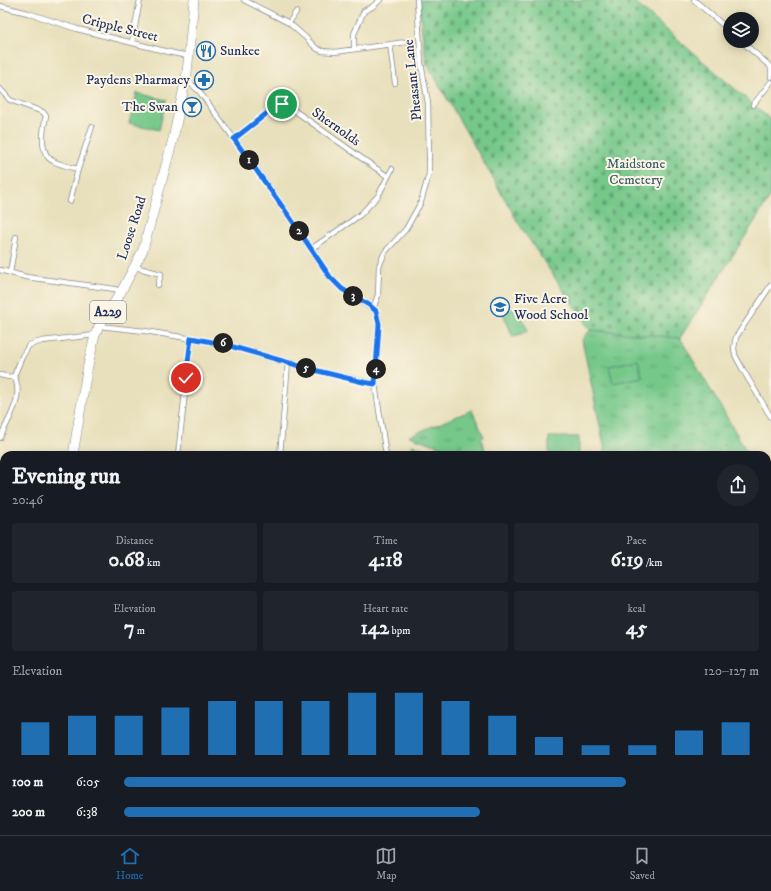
<!DOCTYPE html>
<html lang="en">
<head>
<meta charset="utf-8">
<style>
  :root { --surface:#171b24; --page:#20242c; --text:#f1f3f6; --muted:#9ea1a6; --line:#363941; --accent:#1f6fb2 }
  body { margin:0; font-family:"IM FELL DW Pica",serif; background:var(--page); color:var(--text); height:100vh; display:flex; flex-direction:column; font-size:15px; white-space:nowrap }
  * { box-sizing:border-box; margin:0 }
  p { font-size:13px; color:var(--muted) }
  .icon { flex:none; width:22px; height:22px; fill:none; stroke:currentColor; stroke-width:2; stroke-linecap:round; stroke-linejoin:round }
  .map { position:relative; flex:1; overflow:hidden }
  .side { position:absolute; left:0px; top:451px; width:771px; height:384px; display:flex; flex-direction:column; background:var(--surface); border-radius:12px 12px 0 0; box-shadow:0 2px 10px #0003 }
  .side>* { flex:none }
  .controls { position:absolute; left:723px; top:12px; display:grid; gap:8px }
  .controls a { display:grid; place-items:center; width:36px; height:36px; border-radius:50%; background:var(--surface); box-shadow:0 2px 10px #0003; font-size:20px }
  .pin { position:absolute; display:grid; place-items:center; width:34px; height:34px; color:#fff; margin:-17px; border:2px solid #fff; border-radius:50%; box-shadow:0 1px 4px #0007 }
  .km { position:absolute; width:20px; height:20px; margin:-10px; border-radius:50%; background:#222; color:#fff; font-size:11px; line-height:20px; text-align:center }
  .round { display:grid; place-items:center; flex:none; width:42px; height:42px; border-radius:21px; background:var(--page) }
  .headline { display:flex; align-items:center; justify-content:space-between; height:68px; padding:0 12px }
  h1 { font-size:22px; font-weight:700; line-height:30px }
  .metrics { display:grid; grid-template-columns:repeat(3,1fr); gap:6px; height:68px; padding:4px 12px }
  .metrics div { display:grid; align-content:center; border-radius:4px; background:var(--page); text-align:center }
  .metrics b { font-size:20px; font-weight:700 }
  .metrics small { font-size:11px; font-weight:400 }
  .metrics p { font-size:11px }
  .chart { height:112px; padding:8px 12px }
  .chart p { display:flex; justify-content:space-between }
  .chart svg { width:100%; height:72px; margin-top:4px; stroke:var(--accent); stroke-width:6 }
  ul { padding:0 12px; list-style:none; font-size:13px }
  li { display:grid; grid-template-columns:64px 48px 1fr; align-items:center; height:30px }
  li i { height:10px; border-radius:5px; background:var(--accent) }
  .tab-bar { display:flex; justify-content:space-around; align-items:center; height:56px; border-top:1px solid var(--line); background:var(--surface); font-size:11px; color:var(--muted) }
  .tab-bar a { display:grid; justify-items:center; gap:2px }
  .tab-bar .on { color:var(--accent) }
  .map>svg:first-child { display:block }
  .grass { fill:url(#grass-tufts); stroke:#487c74 }
  .cemetery { fill:url(#cemetery-stones); stroke:#487c74 }
  .pitch { fill:#76c88a; stroke:#487c74 }
  .lines { fill:none; stroke-linecap:round; stroke-linejoin:round }
  .street-casing { stroke:#82888d; stroke-width:6 }
  .highway-casing { stroke:#82888d; stroke-width:10 }
  .street { stroke:#fff; stroke-width:4.5 }
  .highway { stroke:#fff; stroke-width:9 }
  .route-casing { stroke:#fff; stroke-width:8 }
  .route { stroke:#1a73e8; stroke-width:5 }
  .labels { text-anchor:middle; dominant-baseline:central; stroke-width:4; stroke-linejoin:round; paint-order:stroke }
  .shield { fill:#fcf5e5; stroke:#5e6a86; stroke-width:1 }
  .shield-label { font-size:13px; font-weight:bold; fill:#1b2f5e }
  .street-label { font-size:14px; fill:#1b2f5e; stroke:#fcf5e5 }
  .poi-label { font-size:14px; fill:#1b2f5e; stroke:#fcf5e5; text-anchor:start }
  .park-label { font-size:14px; fill:#365d6b; stroke:#fcf5e5 }
</style>
</head>
<body>
<div class="map">
<svg width="771" height="835" viewBox="0 0 771 835">
  <defs>
    <pattern id="grass-tufts" width="24" height="20" patternUnits="userSpaceOnUse"><rect width="24" height="20" fill="#76c88a"/><path d="M3 7l-1-3M5 7V3M7 7l1-3M15 17l-1-3M17 17v-4M19 17l1-3" fill="none" stroke="#60a374"/></pattern>
    <pattern id="cemetery-stones" width="16" height="16" patternUnits="userSpaceOnUse"><rect width="16" height="16" fill="#76c88a"/><path d="M2 7V4a2 2 0 0 1 4 0v3zM10 15v-3a2 2 0 0 1 4 0v3z" fill="#60a374"/></pattern>
  </defs>
  <rect width="100%" height="100%" fill="#fcf5e5"/>
  <filter id="ink" filterUnits="userSpaceOnUse"><feTurbulence type="fractalNoise" baseFrequency=".025" numOctaves="2"/><feDisplacementMap in="SourceGraphic" scale="8" xChannelSelector="R" yChannelSelector="G"/><feConvolveMatrix kernelMatrix="1 2 1 2 8 2 1 2 1" color-interpolation-filters="sRGB"/></filter>
  <filter id="wash" filterUnits="userSpaceOnUse"><feTurbulence type="fractalNoise" baseFrequency=".012" numOctaves="4" result="noise"/><feDisplacementMap in="SourceGraphic" scale="16" xChannelSelector="R" yChannelSelector="G"/><feGaussianBlur stdDeviation="0.9" result="paint"/><feColorMatrix in="noise" values="0 0 0 0 0 0 0 0 0 0 0 0 0 0 0 0 0 1.4 0 .05"/><feComposite in="paint" operator="in"/></filter>
  <g filter="url(#wash)">
    <rect width="100%" height="100%" fill="#e8e0bc"/>
    <path class="grass" d="M590 330 680 338 749 455H606L582 340Z
      M472 410 484 437 481 438 487 455H464L409 436Z
      M412 445 442 455H415Z
      M767 485 771 491V690H767Z"/>
    <path class="cemetery" d="M420 0H632L771 120V196L680 338 590 330 522 229 426 62 419 7Z"/>
    <path class="pitch" d="M137 93 166 100 159 130 129 123Z
      M518 307 528 331 513 337 503 313Z
      M638 360 642 377 613 383 609 366Z
      M549 437H579V455H549Z"/>
  </g>
  <g filter="url(#ink)">
    <g class="lines">
      <g class="street-casing">
        <path id="street" d="M244 0 289 23 305 37 316 48 322 51 335 52 413 41
          M417 0 421 63 428 103 429 158
          M694 0 730 31
          M0 6 28 13 77 29 173 53 188 56
          M289 23 296 12
          M741 41 771 67V77
          M132 42 140 0
          M390 44 395 83
          M354 49V34L364 11 372 7 380 0
          M186 81 190 83 199 91 263 178 330 277 342 289 373 309 375 311 379 319 378 344 375 384 386 455
          M0 89 10 100 43 112 46 116C43 129 39 154 53 161 60 165 70 167 78 169
          M753 105 771 82
          M234 139 275 107 282 105 288 106 387 176
          M70 201 78 169 92 127
          M311 249 360 215 378 196 392 169
          M135 267 161 274 158 285
          M0 270 26 277 115 289 121 292
          M10 273 16 237
          M771 285 736 337 734 348 735 355 743 370 771 417
          M373 309 378 295 379 266 385 252 406 229 421 202 429 174V161
          M99 326 145 331 223 344 314 370 375 384
          M0 375 9 377 14 376
          M14 376 22 357 29 345 42 341 95 335
          M0 438C8 419 25 397 14 376
          M178 455 191 338
          M280 455 288 363
          M154 831 158 835
          M488 831 495 835
          M224 835 225 831
          M262 835 263 831
          M324 835V831
          M378 835 379 831"/>
      </g>
      <g class="highway-casing">
        <path id="highway" d="M73 455 87 370 95 335 99 326 121 292 143 250 173 139 187 73 194 0
          M0 705 4 697"/>
      </g>
      <use href="#street" class="street"/>
      <use href="#highway" class="highway"/>
    </g>
  </g>
  <g class="lines" filter="url(#ink)">
    <g class="route-casing">
      <path id="route" d="M186 378 191 338 223 344 314 370 363 382 375 384 379 324 376 311 369 305 342 289 330 277 289 216 234 139 275 107 282 104"/>
    </g>
    <use href="#route" class="route"/>
  </g>
  <defs>
    <g id="restaurant-ring" transform="scale(1)"><circle r="9.5" fill="#fcf5e5" stroke="#1f6fb2" stroke-width="1.5"/><path d="M-5-6h1v4h1v-4h1v4h1v-4h1v5L-1.5 .5V6h-2V.5L-5-1ZM5-6V6H3V1.5H1.5Q1.5-4 5-6Z" fill="#1f6fb2"/></g>
    <g id="pharmacy-ring" transform="scale(1)"><circle r="9.5" fill="#fcf5e5" stroke="#1f6fb2" stroke-width="1.5"/><path d="M-2-6h4v4h4v4h-4v4h-4v-4h-4v-4h4Z" fill="#1f6fb2"/></g>
    <g id="bar-ring" transform="scale(1)"><circle r="9.5" fill="#fcf5e5" stroke="#1f6fb2" stroke-width="1.5"/><path d="M-6-5H6L.8 .8V4.5H3.5V6h-7V4.5H-.8V.8Z" fill="#1f6fb2"/></g>
    <g id="school-ring" transform="scale(1)"><circle r="9.5" fill="#fcf5e5" stroke="#1f6fb2" stroke-width="1.5"/><path d="M0-5L7-2L0 1L-7-2ZM-4 1L0 2.5L4 1V4Q0 6-4 4Z" fill="#1f6fb2"/></g>
  </defs>
  <g fill-rule="evenodd">
    <use href="#restaurant-ring" x="206" y="51"/>
    <use href="#pharmacy-ring" x="204" y="80"/>
    <use href="#bar-ring" x="192" y="107"/>
    <use href="#school-ring" x="500" y="307"/>
  </g>
  <g class="labels">
    <rect class="shield" x="90" y="301" width="36" height="22" rx="3"/>
    <g class="shield-label">
      <text x="108" y="312">A229</text>
    </g>
    <g class="street-label">
      <text transform="translate(120 28) rotate(14)">Cripple Street</text>
      <text transform="translate(413 80) rotate(-96)">Pheasant Lane</text>
      <text transform="translate(336 127) rotate(35)">Shernolds</text>
      <text transform="translate(132 228) rotate(-72)">Loose Road</text>
    </g>
    <g class="poi-label">
      <text x="220" y="51">Sunkee</text>
      <text x="190" y="80" text-anchor="end">Paydens Pharmacy</text>
      <text x="178" y="107" text-anchor="end">The Swan</text>
      <text x="514" y="299">Five Acre<tspan x="514" dy="16">Wood School</tspan></text>
    </g>
    <g class="park-label">
      <text x="636" y="164">Maidstone<tspan x="636" dy="16">Cemetery</tspan></text>
    </g>
  </g>
</svg>
<div class="controls">
<a><svg class="icon" aria-label="layers" viewBox="0 0 24 24"><path d="M12 4l9 5-9 5-9-5zM3 14l9 5 9-5"/></svg></a>
</div>
<div class="pin" style="left:282px;top:104px;background:#1e9e55"><svg class="icon" aria-label="arrive" viewBox="0 0 24 24"><path d="M6 21V4h12l-3 4 3 4H6"/></svg></div>
<div class="pin" style="left:186px;top:378px;background:#d93025"><svg class="icon" aria-label="check" viewBox="0 0 24 24"><path d="M5 12l5 5 9-10"/></svg></div>
<b class="km" style="left:249px;top:160px">1</b>
<b class="km" style="left:299px;top:231px">2</b>
<b class="km" style="left:353px;top:296px">3</b>
<b class="km" style="left:376px;top:369px">4</b>
<b class="km" style="left:306px;top:368px">5</b>
<b class="km" style="left:223px;top:343px">6</b>
<section class="side">
<div class="headline"><div><h1>Evening run</h1><p>20:46</p></div><a class="round"><svg class="icon" aria-label="share" viewBox="0 0 24 24"><path d="M12 15V3M7 8l5-5 5 5M5 13v7h14v-7"/></svg></a></div>
<div class="metrics">
<div><p>Distance</p><b>0.68<small> km</small></b></div>
<div><p>Time</p><b>4:18</b></div>
<div><p>Pace</p><b>6:19<small> /km</small></b></div>
</div>
<div class="metrics">
<div><p>Elevation</p><b>7<small> m</small></b></div>
<div><p>Heart rate</p><b>142<small> bpm</small></b></div>
<div><p>kcal</p><b>45</b></div>
</div>
<div class="chart"><p><span>Elevation</span>120–127 m</p>
<svg viewBox="0 0 160 44" preserveAspectRatio="none"><path d="M5 44V24M15 44V20M25 44V20M35 44V15M45 44V11M55 44V11M65 44V11M75 44V6M85 44V6M95 44V11M105 44V20M115 44V33M125 44V38M135 44V38M145 44V29M155 44V24"/></svg>
</div>
<ul>
<li><b>100 m</b>6:05<i style="width:79%"></i></li>
<li><b>200 m</b>6:38<i style="width:56%"></i></li>
</ul>
</section>
</div>
<nav class="tab-bar">
<a class="on"><svg class="icon" aria-label="home" viewBox="0 0 24 24"><path d="M3 11l9-7 9 7M6 9v11h12V9"/></svg>Home</a>
<a><svg class="icon" aria-label="map" viewBox="0 0 24 24"><path d="M3 6l6-2 6 2 6-2v14l-6 2-6-2-6 2zM9 4v14M15 6v14"/></svg>Map</a>
<a><svg class="icon" aria-label="saved" viewBox="0 0 24 24"><path d="M7 4h10v16l-5-4-5 4z"/></svg>Saved</a>
</nav>
</body>
</html>
